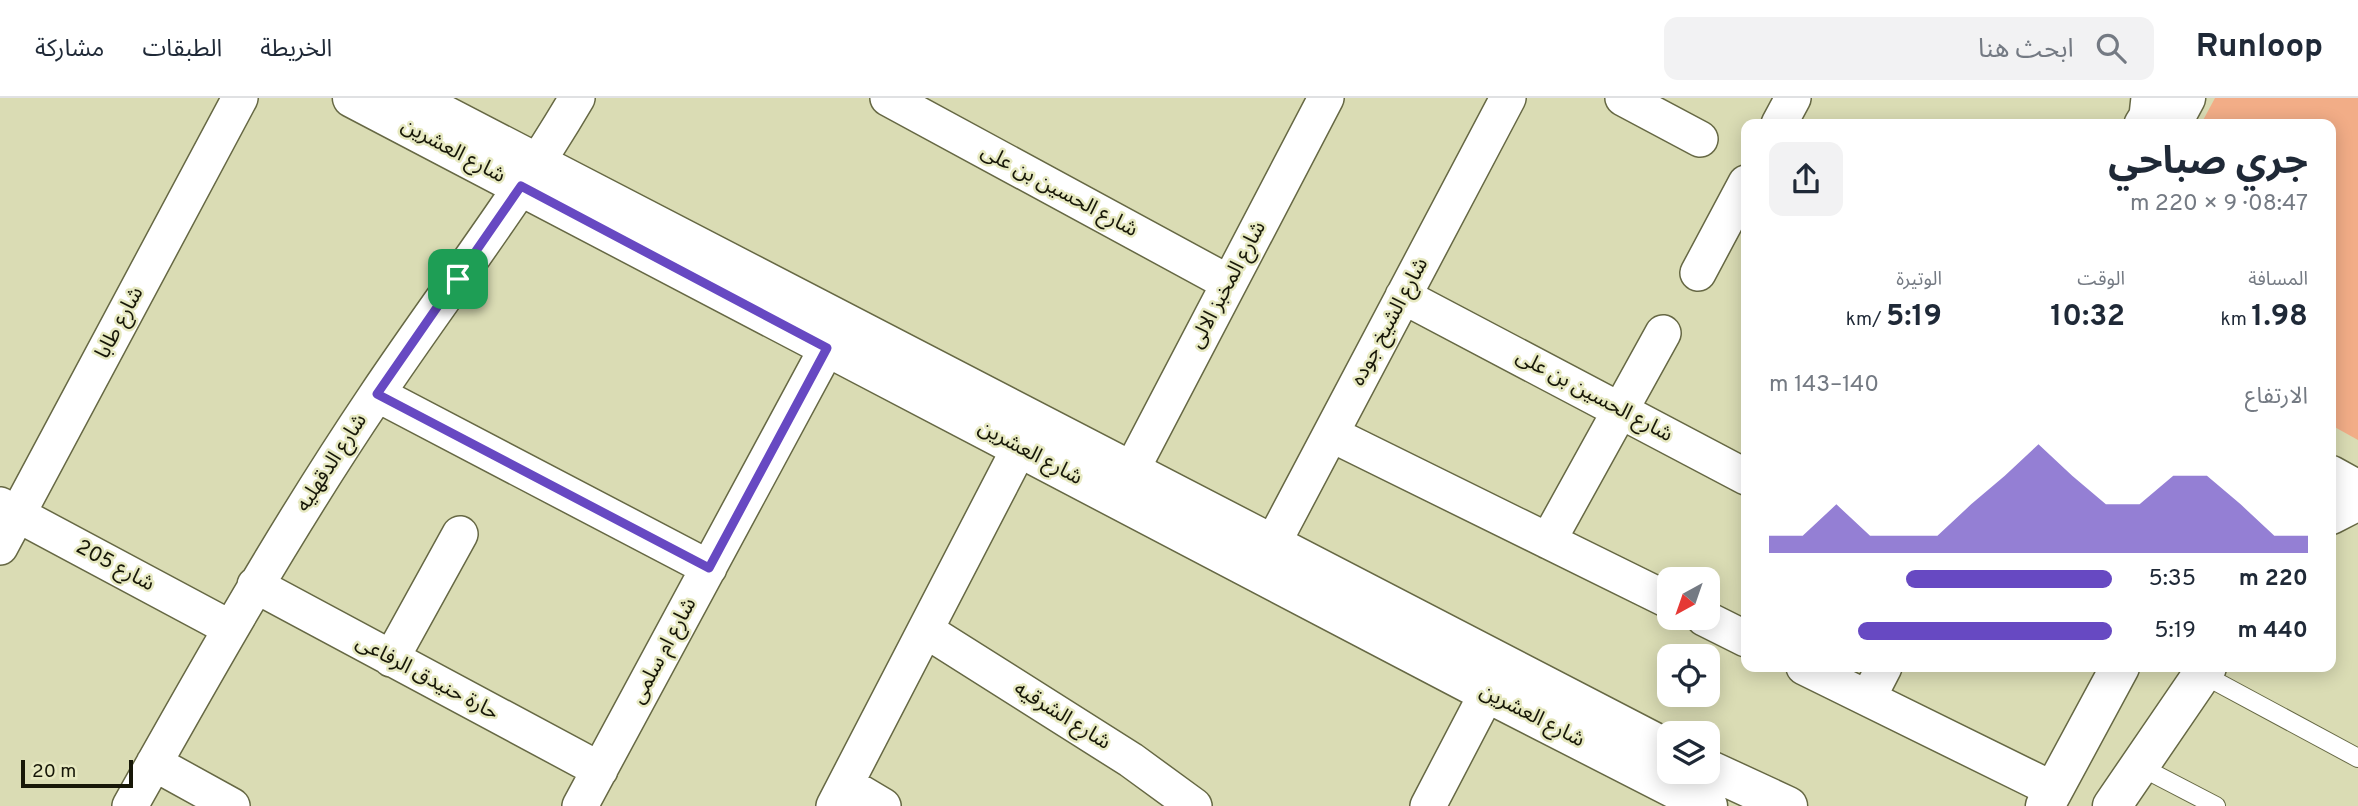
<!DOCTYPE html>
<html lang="ar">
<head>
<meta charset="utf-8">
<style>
  :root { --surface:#fff; --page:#f2f2f3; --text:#1f2937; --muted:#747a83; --line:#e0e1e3; --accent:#6749c2 }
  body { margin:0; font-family:Overpass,"Noto Sans Arabic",sans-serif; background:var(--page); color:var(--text); direction:rtl; height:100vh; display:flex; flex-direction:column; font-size:26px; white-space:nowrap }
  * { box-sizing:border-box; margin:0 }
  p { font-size:23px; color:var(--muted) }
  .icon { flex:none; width:38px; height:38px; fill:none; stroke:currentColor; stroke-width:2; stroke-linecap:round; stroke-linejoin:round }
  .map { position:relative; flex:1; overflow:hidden; direction:ltr }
  .sheet { position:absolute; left:1741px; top:21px; width:595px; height:553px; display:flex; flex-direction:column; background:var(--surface); border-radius:14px; box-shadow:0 4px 18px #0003; direction:rtl }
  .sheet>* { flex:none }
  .needle { width:46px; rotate:220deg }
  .tools { position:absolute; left:1657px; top:469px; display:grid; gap:14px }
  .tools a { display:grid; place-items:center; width:63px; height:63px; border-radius:14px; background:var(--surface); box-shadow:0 4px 18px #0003; font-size:35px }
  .scale { position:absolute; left:21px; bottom:18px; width:112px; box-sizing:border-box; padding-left:7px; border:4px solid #171708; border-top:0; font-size:19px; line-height:24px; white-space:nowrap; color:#171708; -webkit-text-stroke:5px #e7e9c1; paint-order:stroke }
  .pin { position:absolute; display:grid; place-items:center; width:60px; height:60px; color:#fff; margin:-30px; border-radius:14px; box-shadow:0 4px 10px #0006 }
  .round { display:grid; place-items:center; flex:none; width:74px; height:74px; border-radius:14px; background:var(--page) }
  .summary { display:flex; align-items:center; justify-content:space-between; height:119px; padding:0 28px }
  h1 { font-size:38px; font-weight:700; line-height:52px }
  .metrics { display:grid; grid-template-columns:repeat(3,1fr); gap:10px; height:119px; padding:7px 28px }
  .metrics div { display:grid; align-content:center }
  .metrics b { font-size:30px; font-weight:700 }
  .metrics small { font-size:19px; font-weight:400 }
  .metrics p { font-size:19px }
  .chart { height:196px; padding:14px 28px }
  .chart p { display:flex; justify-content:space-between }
  .chart svg { width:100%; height:126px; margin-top:7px; fill:var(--accent); opacity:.7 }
  ul { padding:0 28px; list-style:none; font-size:23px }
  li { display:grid; grid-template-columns:112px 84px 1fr; align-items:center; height:52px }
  li i { height:18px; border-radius:9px; background:var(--accent) }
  header { display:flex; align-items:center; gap:42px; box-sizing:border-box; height:98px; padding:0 35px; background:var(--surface); border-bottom:2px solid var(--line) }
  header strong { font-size:33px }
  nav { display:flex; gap:38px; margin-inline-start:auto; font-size:24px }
  .search { width:490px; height:63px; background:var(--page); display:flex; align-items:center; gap:18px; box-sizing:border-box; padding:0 24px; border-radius:14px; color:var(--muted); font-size:26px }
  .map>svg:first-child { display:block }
  .green { fill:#f2ad87 }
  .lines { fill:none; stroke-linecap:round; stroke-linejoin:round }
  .lane-casing { stroke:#666844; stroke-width:20 }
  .street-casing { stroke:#666844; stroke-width:38 }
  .secondary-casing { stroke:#666844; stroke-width:41 }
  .lane { stroke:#fff; stroke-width:18 }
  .street { stroke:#fff; stroke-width:35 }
  .secondary { stroke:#fff; stroke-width:38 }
  .route-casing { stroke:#fff; stroke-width:14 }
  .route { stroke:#6749c2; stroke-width:9 }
  .labels { text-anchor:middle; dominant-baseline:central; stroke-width:5; stroke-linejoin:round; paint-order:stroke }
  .street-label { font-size:21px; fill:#171708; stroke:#e7e9c1 }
</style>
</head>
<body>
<header>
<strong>Runloop</strong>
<div class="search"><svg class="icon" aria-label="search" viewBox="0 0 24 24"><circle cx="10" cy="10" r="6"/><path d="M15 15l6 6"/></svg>ابحث هنا</div>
<nav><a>الخريطة</a><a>الطبقات</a><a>مشاركة</a></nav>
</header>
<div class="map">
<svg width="2358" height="708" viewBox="0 0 2358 708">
  <rect width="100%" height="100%" fill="#dadcb4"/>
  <path class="green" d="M2215 0H2358V342L2331 327V26H2201Z"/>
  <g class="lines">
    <g class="lane-casing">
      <path id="lane" d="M2202 576 2358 660
        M2139 668 2216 708"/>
    </g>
    <g class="street-casing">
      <path id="street" d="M888 0 1229 185
        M1623 0 1700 41
        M1779 26 1793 0
        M2142 26 2147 18 2149 0
        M1698 175 1746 85
        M1403 198 1746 379
        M377 296 709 470
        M1331 336 1670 503
        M1131 373 1326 0
        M0 407 230 530
        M1548 443 1663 235
        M1272 447 1508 0
        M0 449 240 0
        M255 487 600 672
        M1704 520 1746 541
        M927 533 1131 662 1194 708
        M391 561 460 436
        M1804 569 2054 692
        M1868 600 1884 569
        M154 665 232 708
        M846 686 883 708
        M130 708C208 569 286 431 375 299 442 199 516 104 577 0
        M580 708 827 250
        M834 708 1020 349
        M1428 708 1487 595"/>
    </g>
    <g class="secondary-casing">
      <path id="secondary" d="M352 0 1487 595 1708 708
        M412 0 1670 652
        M2172 26 2186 0
        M2331 377 2358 392
        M2331 417 2358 403
        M1708 671 1788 708
        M2045 708 2120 569
        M2112 708 2207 569"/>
    </g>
    <use href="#lane" class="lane"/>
    <use href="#street" class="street"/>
    <use href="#secondary" class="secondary"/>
  </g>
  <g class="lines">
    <g class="route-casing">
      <path id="route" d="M521 88 827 250 709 470 377 296Z"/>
    </g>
    <use href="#route" class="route"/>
  </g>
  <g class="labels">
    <g class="street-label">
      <text transform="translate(453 53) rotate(28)">شارع العشرين</text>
      <text transform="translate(1059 93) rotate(28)">شارع الحسين بن على</text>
      <text transform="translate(1228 187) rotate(-62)">شارع المخبز الالى</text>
      <text transform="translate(1390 224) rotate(-62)">شارع الشيخ جوده</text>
      <text transform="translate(120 225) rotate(-62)">شارع طابا</text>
      <text transform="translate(1594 298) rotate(28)">شارع الحسين بن على</text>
      <text transform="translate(1030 355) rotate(28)">شارع العشرين</text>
      <text transform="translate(332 365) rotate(-57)">شارع الدقهليه</text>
      <text transform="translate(115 468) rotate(28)">شارع 205</text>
      <text transform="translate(664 553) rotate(-62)">شارع ام سلمى</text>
      <text transform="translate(427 580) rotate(28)">حارة حنيدق الرفاعى</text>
      <text transform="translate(1062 618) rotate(32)">شارع الشرقيه</text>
      <text transform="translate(1532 618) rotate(27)">شارع العشرين</text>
    </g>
  </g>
</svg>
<div class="tools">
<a><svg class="needle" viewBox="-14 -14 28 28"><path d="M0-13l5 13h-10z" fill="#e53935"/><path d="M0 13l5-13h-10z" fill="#747a83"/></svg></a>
<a><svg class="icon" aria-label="locate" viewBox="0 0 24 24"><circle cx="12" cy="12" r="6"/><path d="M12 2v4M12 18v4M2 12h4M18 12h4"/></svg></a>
<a><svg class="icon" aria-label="layers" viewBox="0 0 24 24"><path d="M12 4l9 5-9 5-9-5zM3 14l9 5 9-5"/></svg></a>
</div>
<div class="scale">20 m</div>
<div class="pin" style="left:458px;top:181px;background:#1e9e55"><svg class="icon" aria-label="arrive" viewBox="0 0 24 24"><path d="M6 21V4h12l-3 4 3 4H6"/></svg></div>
<section class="sheet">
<div class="summary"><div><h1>جري صباحي</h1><p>08:47 · 9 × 220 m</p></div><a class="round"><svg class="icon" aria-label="share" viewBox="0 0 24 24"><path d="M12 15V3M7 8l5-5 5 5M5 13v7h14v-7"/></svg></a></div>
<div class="metrics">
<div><p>المسافة</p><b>1.98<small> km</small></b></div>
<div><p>الوقت</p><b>10:32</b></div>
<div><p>الوتيرة</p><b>5:19<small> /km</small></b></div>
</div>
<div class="chart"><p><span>الارتفاع</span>140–143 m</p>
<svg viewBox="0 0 160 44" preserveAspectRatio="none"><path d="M0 44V38L10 38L20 27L30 38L40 38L50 38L60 27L70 17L80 6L90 17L100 27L110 27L120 17L130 17L140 27L150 38L160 38V44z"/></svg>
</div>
<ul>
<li><b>220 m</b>5:35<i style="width:60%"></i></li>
<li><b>440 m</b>5:19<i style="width:74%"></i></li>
</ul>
</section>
</div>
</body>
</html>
